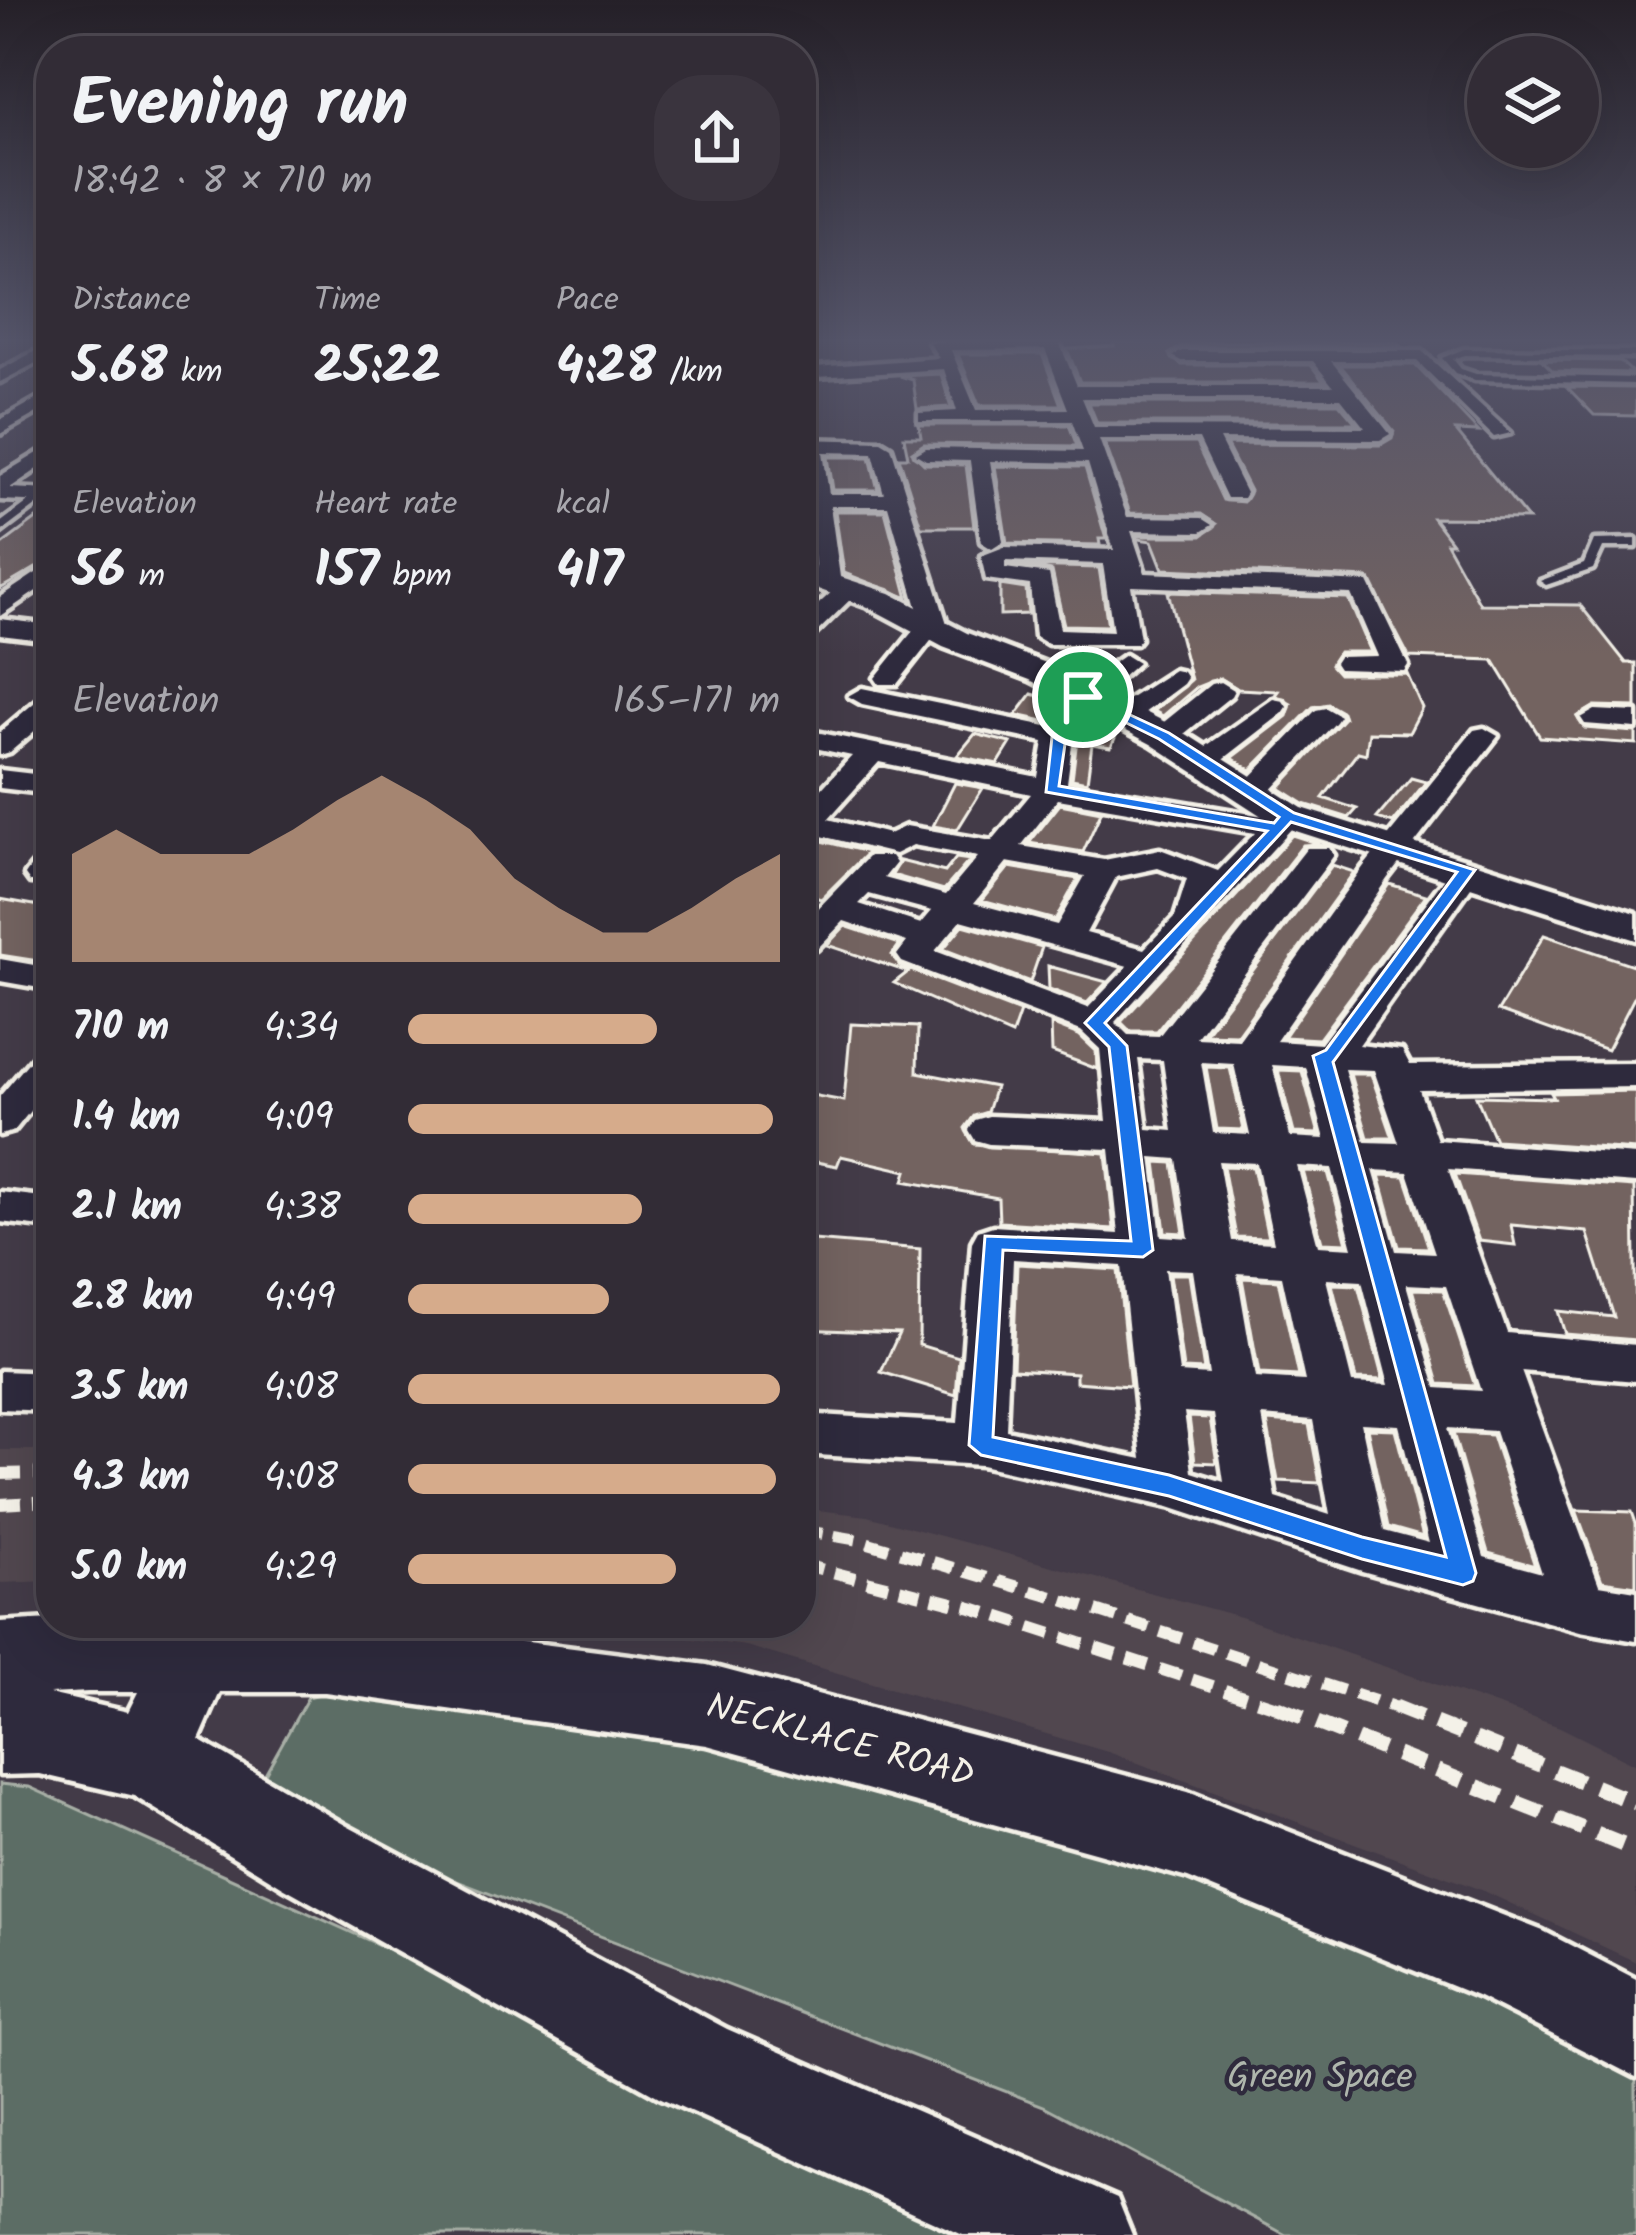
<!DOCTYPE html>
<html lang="en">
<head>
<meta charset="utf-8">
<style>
  :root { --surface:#322c36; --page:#3a343e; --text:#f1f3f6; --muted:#a8a7ad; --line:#4d4851; --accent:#d6ab8b }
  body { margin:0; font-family:Kalam,sans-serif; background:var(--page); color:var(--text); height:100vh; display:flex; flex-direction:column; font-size:45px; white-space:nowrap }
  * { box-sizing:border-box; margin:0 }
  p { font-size:39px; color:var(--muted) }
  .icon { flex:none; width:66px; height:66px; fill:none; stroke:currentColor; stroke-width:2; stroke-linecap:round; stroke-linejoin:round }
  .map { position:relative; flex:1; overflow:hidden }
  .details { position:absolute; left:36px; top:36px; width:780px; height:1602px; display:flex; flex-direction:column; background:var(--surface); border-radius:48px; box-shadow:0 12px 48px #0002,0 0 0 3px var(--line) }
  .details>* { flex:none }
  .buttons { position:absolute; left:1467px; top:36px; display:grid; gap:24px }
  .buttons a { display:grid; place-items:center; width:132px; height:132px; border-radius:50%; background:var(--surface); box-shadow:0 12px 48px #0002,0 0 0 3px var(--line); font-size:60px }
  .pin { position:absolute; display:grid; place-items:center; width:102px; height:102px; color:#fff; margin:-51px; border:6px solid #fff; border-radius:50%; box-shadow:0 3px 12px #0007 }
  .round { display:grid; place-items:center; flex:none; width:126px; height:126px; border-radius:48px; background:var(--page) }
  .head { display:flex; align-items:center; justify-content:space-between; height:204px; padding:0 36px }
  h1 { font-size:66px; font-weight:700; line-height:90px }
  .figures { display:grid; grid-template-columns:repeat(3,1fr); gap:18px; height:204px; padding:12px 36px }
  .figures div { display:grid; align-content:center }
  .figures b { font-size:51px; font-weight:700 }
  .figures small { font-size:33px; font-weight:400 }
  .figures p { font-size:33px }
  .chart { height:336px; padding:24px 36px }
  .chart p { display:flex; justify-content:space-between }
  .chart svg { width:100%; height:216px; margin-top:12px; fill:var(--accent); opacity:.7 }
  ul { padding:0 36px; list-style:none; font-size:39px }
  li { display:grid; grid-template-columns:192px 144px 1fr; align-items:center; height:90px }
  li i { height:30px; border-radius:15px; background:var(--accent) }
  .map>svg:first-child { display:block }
  .built { fill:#51474f }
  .green { fill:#5b6d65; stroke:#a8afa6; stroke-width:3 }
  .building { fill:#736360; stroke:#f4f1e8; stroke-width:3 }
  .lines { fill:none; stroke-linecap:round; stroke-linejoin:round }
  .service-casing { stroke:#f4f1e8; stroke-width:9 }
  .minor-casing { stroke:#f4f1e8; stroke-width:9 }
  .tertiary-casing { stroke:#f4f1e8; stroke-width:9 }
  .secondary-casing { stroke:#f4f1e8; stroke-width:9 }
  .service { fill:#2f2a3d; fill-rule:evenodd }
  .minor { fill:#2f2a3d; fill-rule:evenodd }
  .tertiary { fill:#2f2a3d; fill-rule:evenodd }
  .secondary { fill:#2f2a3d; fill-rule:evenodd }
  .rail-far1 { stroke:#f4f1e8; stroke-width:12; stroke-dasharray:22 12; stroke-linecap:butt }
  .rail { stroke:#f4f1e8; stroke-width:15; stroke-dasharray:28 15; stroke-linecap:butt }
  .route { fill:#1a73e8; stroke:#fff; stroke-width:3; fill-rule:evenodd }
  .labels { text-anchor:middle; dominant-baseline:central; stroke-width:9; stroke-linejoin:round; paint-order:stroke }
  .near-street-label { font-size:36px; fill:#f4f1e8; stroke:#2f2a3d }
  .near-park-label { font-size:36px; fill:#afb6ad; stroke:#2f2a3d }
</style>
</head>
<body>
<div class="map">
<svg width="1636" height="2235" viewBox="0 0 1636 2235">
  <rect width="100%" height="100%" fill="#433b48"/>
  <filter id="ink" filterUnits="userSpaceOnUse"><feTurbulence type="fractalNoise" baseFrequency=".00833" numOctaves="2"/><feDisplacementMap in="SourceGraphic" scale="24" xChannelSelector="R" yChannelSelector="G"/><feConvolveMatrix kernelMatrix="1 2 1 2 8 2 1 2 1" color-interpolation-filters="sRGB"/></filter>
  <g filter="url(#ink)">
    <path class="built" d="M0 1450H51V1581L0 1583Z
      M801 1508 867 1516 1241 1617 1560 1727 1636 1765V1962L1484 1891 1111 1753 746 1646 572 1623H801Z"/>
    <path class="green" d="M328 1692 798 1748 1186 1855 1636 2055V2235H1286L1044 2106 386 1854 261 1781 308 1697Z
      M0 1784 29 1787 785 2128 976 2235H0Z"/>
    <path class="building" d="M1112 342H1397L1401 346H1182L1169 354 1182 365H1311L1324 382H1080L1067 349 1114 346Z
      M958 354H1042L1061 405H979Z
      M1542 360 1620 361 1633 373 1553 371Z
      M1340 365H1415L1479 432 1456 431 1528 519 1433 518 1452 543H1446L1480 604 1580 605 1626 663H1636V707L1595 706 1577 717 1585 728 1636 732V744L1540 737 1493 660 1409 657 1368 578 1163 569 1152 541 1138 539 1137 536H1201L1216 524 1201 514 1130 513 1105 443H1196L1223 500 1243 502 1250 491 1226 444 1380 445 1392 438 1394 431Z
      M941 374 951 407 917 409 913 380 900 376Z
      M1567 387 1636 388V416L1594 415Z
      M1089 403H1339L1356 423H1097Z
      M919 425H1069L1077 446 924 444 912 452 924 464 966 465 974 527H921L899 457H908L904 437H921Z
      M828 457H870L878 490H833Z
      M995 466 1085 467 1106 539H1099L1100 545 1007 543Z
      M51 508V559L0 589V546Z
      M835 511H885L908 598 844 573Z
      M1024 566 1099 568 1108 626 1064 625 1052 571Z
      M1000 585 1026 589 1028 614 1000 615Z
      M1168 592 1348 598 1371 652H1339L1331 665 1339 674H1407L1422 708 1409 733 1369 732 1366 754 1358 752 1323 798 1357 809 1349 818 1304 804 1279 788 1344 718 1342 712 1328 704 1313 707 1251 770 1232 758 1287 716 1291 704 1275 695 1278 691 1238 689 1220 678 1197 687 1163 716 1154 711 1191 680Z
      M1032 694 1061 702 1049 722 1016 715Z
      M1090 717 1118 731 1111 747 1092 744 1087 782 1072 779 1077 739Z
      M975 734 1011 743 998 764 957 756Z
      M1411 778 1426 782 1393 823 1377 818Z
      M955 783 983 788 957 830 933 826Z
      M1060 804 1101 812 1083 852 1029 843Z
      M1292 835 1320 844 1303 845 1157 1031H1130L1121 1022Z
      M801 836 868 852 821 899 801 893Z
      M956 858 970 860 944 890 892 875 900 861 945 872Z
      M1332 865 1354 872 1237 1035 1205 1034Z
      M1009 867 1078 879 1055 920 982 900Z
      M1389 884 1426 895 1319 1039 1284 1037Z
      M0 899 51 908V963L0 955Z
      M963 925 1042 947 1030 982 943 949Z
      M845 926 900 944 892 955 900 966 1020 1012 1012 1035 894 983 908 972 827 945Z
      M1544 935 1636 966V994L1607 1050 1498 1011Z
      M1048 966 1107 982 1087 1003 1049 989Z
      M851 1024 918 1027 917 1072 995 1087 987 1112 974 1116 965 1128 974 1144 1106 1153 1114 1229 999 1222 998 1198 904 1181 907 1171 841 1156 837 1166 801 1159V1093L844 1101Z
      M1051 1024 1079 1035 1096 1051 1097 1069 1052 1052Z
      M1206 1067 1230 1068 1244 1130 1217 1129Z
      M1278 1070 1302 1071 1319 1134 1294 1133Z
      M1350 1074H1371L1393 1138H1368Z
      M1636 1091V1150L1495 1140 1476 1096 1554 1098 1551 1093Z
      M1156 1162 1173 1163 1184 1233 1165 1232Z
      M1223 1166 1253 1167 1268 1238 1236 1237Z
      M1303 1171 1328 1172 1347 1243 1322 1242Z
      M1455 1174 1634 1187 1636 1340 1565 1334 1558 1311 1614 1317 1587 1232 1511 1225 1515 1245 1479 1241Z
      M1379 1175 1405 1176 1429 1248 1399 1247Z
      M801 1239 920 1249 919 1345 959 1357 956 1395 881 1372 899 1333 801 1329Z
      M1017 1264 1118 1270 1130 1386 1076 1382V1373L1013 1369Z
      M1170 1274H1189L1204 1370 1183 1369Z
      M1242 1278 1278 1280 1299 1376 1259 1374Z
      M1332 1284 1358 1285 1383 1380 1356 1379Z
      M1412 1289 1443 1290 1475 1386 1439 1384Z
      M1189 1417 1210 1418 1217 1463 1195 1462Z
      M1267 1421 1309 1424 1320 1483 1278 1481Z
      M1367 1428 1395 1429 1423 1537 1388 1527Z
      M1453 1433 1492 1435 1535 1566 1488 1553Z
      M1576 1510 1632 1512 1636 1523V1586L1602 1581Z"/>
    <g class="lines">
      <g class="service-casing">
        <path id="service" d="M1464 349 1636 351V357L1465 355 1453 359 1461 369 1476 374 1636 378V384L1475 380 1455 373 1442 358Z
          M39 494 49 496 0 533V523Z
          M1636 539V547H1603L1593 569 1546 585 1540 581 1584 564 1594 540Z"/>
      </g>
      <g class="minor-casing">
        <path id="minor" d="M929 342H1059L1077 386H1333L1313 361H1182L1173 356 1182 351H1422L1511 433 1494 437 1417 361H1331L1390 434 1380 440 1219 439 1246 493 1243 498H1227L1199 439H1099L1127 517 1201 518 1212 525 1201 532 1131 531 1145 573 1368 582 1408 665 1404 671 1339 669 1335 663 1339 657 1378 656 1351 594 1131 586 1140 639 1136 644H1048L1035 636 1030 585 986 579 981 556 1004 547 1114 550 1088 463 990 461 1003 542 992 549 981 542 970 461 926 460 916 454 926 448 1083 451 1072 421H919V413L957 411 944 369 801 378V368L939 358ZM1045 349 1068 409 976 410 951 350ZM1082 398H1341L1365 428 1094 427ZM1005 561 1103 564 1113 631 1060 629 1049 574 1005 568Z
          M51 343V355L0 382V370Z
          M51 391V405L0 434V420Z
          M801 439 881 441 891 447 949 630 934 637 897 684H879L875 678 921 621 888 506H830L841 584H857L861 589 810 639 801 642V620L834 590 821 589 817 584 809 506H801V494H807ZM823 452 873 453 884 494H829Z
          M51 445V460L10 488 51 490V502L0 500V476Z
          M51 563V581L0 616V597Z
          M0 619 51 625V641L0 635Z
          M1125 655 1138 663 1094 702 1073 737 1067 783 1270 817 1288 807 1303 816 1115 1022 1128 1035 1159 1036 1307 848H1329L1334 855 1329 862 1196 1038 1239 1040 1364 866 1474 730 1484 728 1498 736 1387 879 1276 1041 1321 1044 1456 863 1467 860 1483 870 1359 1045 1402 1050 1410 1065 1636 1063V1087L1419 1090 1437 1140 1636 1155V1183L1448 1169 1507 1333 1636 1345V1381L1521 1371 1599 1585 1636 1591V1641L1580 1631 1362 1571 1169 1507 981 1465 801 1454V1414L958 1423 972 1242 978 1231 993 1226 1119 1234 1110 1149 989 1144 975 1140 969 1130 975 1120 989 1116 1107 1121 1100 1049 1081 1031 902 962 897 955 907 942 844 921 817 949 801 951V926L869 856H891L896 863 884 878 946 895 978 857 913 845 895 854 801 831V811L852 756 801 745V729L1038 777 1044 742 862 704 848 696 862 688 1051 727 1073 691ZM879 762 1031 794 992 841 906 826 889 834 828 819ZM1058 799 1255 833 1218 871 1160 849 1104 860 1021 846ZM1007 862 1085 876 1057 925 974 903ZM1158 868 1187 879 1175 917 1144 949 1086 933 1116 877ZM869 894 932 911 921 924 859 904ZM961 920 1128 966 1088 1008 935 951ZM1138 1059 1163 1060 1173 1131 1147 1129ZM1201 1062 1234 1064 1250 1135 1213 1133ZM1272 1065 1306 1067 1325 1139 1290 1137ZM1344 1069 1374 1070 1399 1143 1365 1142ZM1151 1157 1177 1159 1189 1238 1161 1236ZM1218 1161 1257 1163 1274 1243 1232 1241ZM1297 1166 1332 1168 1353 1248 1318 1246ZM1373 1170 1408 1172 1435 1253 1396 1251ZM1013 1259 1122 1266 1142 1459 1006 1430ZM1165 1269 1193 1270 1209 1375 1179 1373ZM1237 1273 1282 1276 1305 1381 1255 1378ZM1326 1279 1362 1281 1389 1385 1352 1383ZM1406 1284 1446 1286 1481 1391 1436 1388ZM1184 1412 1214 1414 1224 1482 1192 1472ZM1262 1416 1313 1420 1330 1515 1276 1498ZM1361 1423 1399 1425 1429 1543 1384 1531ZM1447 1428 1495 1431 1542 1573 1484 1557Z
          M1174 670 1183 672 1187 678 1183 684 1132 722H1112L1108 716 1112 710Z
          M1221 682 1234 690 1231 696 1174 742H1154L1150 736 1154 730 1211 684Z
          M51 695V717L10 752 0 755V732L41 697Z
          M1273 699 1283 701 1287 707 1283 713 1212 768H1192L1188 762 1192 756Z
          M1326 708 1340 716 1336 722 1261 801H1239L1235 795 1239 789 1316 710Z
          M1595 710 1636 712V728L1585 724 1581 718Z
          M0 770 51 776V794L0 788Z
          M51 854V882H30L25 875C32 864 38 858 51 854Z
          M0 959 51 968V990L0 981Z
          M51 1048V1085L14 1131 0 1135V1096L38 1051Z
          M0 1192 51 1198V1228L0 1222Z
          M0 1371 51 1373V1411L0 1409Z"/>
      </g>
      <g class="tertiary-casing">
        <path id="tertiary" d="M801 564 890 593 967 633 1054 666 1177 728 1302 808 1636 913V940L1274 824 1151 744 1030 680 943 647 868 607 801 583Z"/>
      </g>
      <g class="secondary-casing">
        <path id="secondary" d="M51 1619V1623H376L707 1665 1188 1792 1543 1931 1636 1979V2077L1479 1997 1188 1878 707 1745 325 1692H220L199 1740 345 1825 727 2029 1117 2198 1132 2235H963L659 2097 283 1887 134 1796 40 1774 0 1775V1622ZM88 1692H138L128 1712 49 1694Z"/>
      </g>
      <use href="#service" class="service"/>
      <use href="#minor" class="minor"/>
      <use href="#tertiary" class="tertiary"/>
      <use href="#secondary" class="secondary"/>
      <path class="rail-far1" d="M0 1474 51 1473
        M0 1504 51 1501
        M801 1530 858 1540 1056 1598 1403 1710
        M801 1564 972 1608 1286 1710"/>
      <path class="rail" d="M1277 1707 1636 1850
        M1395 1707 1636 1803"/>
    </g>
  </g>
  <linearGradient id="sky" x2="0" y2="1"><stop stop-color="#252028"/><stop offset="0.52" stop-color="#55556a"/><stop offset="1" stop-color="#55556a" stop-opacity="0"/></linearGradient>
  <rect width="1636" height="655" fill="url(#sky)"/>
  <path class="route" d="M1083 693 1169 733 1294 813 1475 870 1333 1062 1476 1573 1473 1581 1463 1585 1362 1559 1169 1496 981 1455 969 1445 985 1236 1131 1241 1109 1047 1085 1023 1267 831 1046 792 1052 737ZM1086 703 1159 739 1279 817 1274 823 1059 786 1066 737ZM1291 822 1457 872 1326 1050 1313 1056 1446 1557 1362 1537 1169 1475 993 1437 1003 1250 1143 1257 1153 1250 1127 1046 1105 1023Z"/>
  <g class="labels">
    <g class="near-street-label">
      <text transform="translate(840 1742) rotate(15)">NECKLACE ROAD</text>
    </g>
    <g class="near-park-label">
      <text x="1320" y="2078">Green Space</text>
    </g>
  </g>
</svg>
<div class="buttons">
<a><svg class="icon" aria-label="layers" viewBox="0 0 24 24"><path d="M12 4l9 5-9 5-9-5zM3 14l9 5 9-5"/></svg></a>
</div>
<div class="pin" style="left:1083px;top:697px;background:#1e9e55"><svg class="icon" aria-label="arrive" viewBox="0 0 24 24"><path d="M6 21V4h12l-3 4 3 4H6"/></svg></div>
<section class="details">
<div class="head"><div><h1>Evening run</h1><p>18:42 · 8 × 710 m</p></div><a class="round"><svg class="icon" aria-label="share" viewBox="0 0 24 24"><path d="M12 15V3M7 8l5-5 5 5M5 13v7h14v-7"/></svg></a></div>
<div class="figures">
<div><p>Distance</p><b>5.68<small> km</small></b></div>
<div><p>Time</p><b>25:22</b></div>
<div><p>Pace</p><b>4:28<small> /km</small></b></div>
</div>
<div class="figures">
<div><p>Elevation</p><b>56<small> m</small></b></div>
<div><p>Heart rate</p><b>157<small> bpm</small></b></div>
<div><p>kcal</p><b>417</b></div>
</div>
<div class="chart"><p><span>Elevation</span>165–171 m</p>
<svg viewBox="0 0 160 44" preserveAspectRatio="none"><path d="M0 44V22L10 17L20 22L30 22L40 22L50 17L60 11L70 6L80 11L90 17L100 27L110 33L120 38L130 38L140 33L150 27L160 22V44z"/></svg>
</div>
<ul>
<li><b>710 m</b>4:34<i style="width:67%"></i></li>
<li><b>1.4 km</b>4:09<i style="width:98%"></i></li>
<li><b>2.1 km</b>4:38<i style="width:63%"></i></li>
<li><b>2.8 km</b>4:49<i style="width:54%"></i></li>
<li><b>3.5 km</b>4:08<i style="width:100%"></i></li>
<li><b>4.3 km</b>4:08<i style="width:99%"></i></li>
<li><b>5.0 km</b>4:29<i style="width:72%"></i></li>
</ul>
</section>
</div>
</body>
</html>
